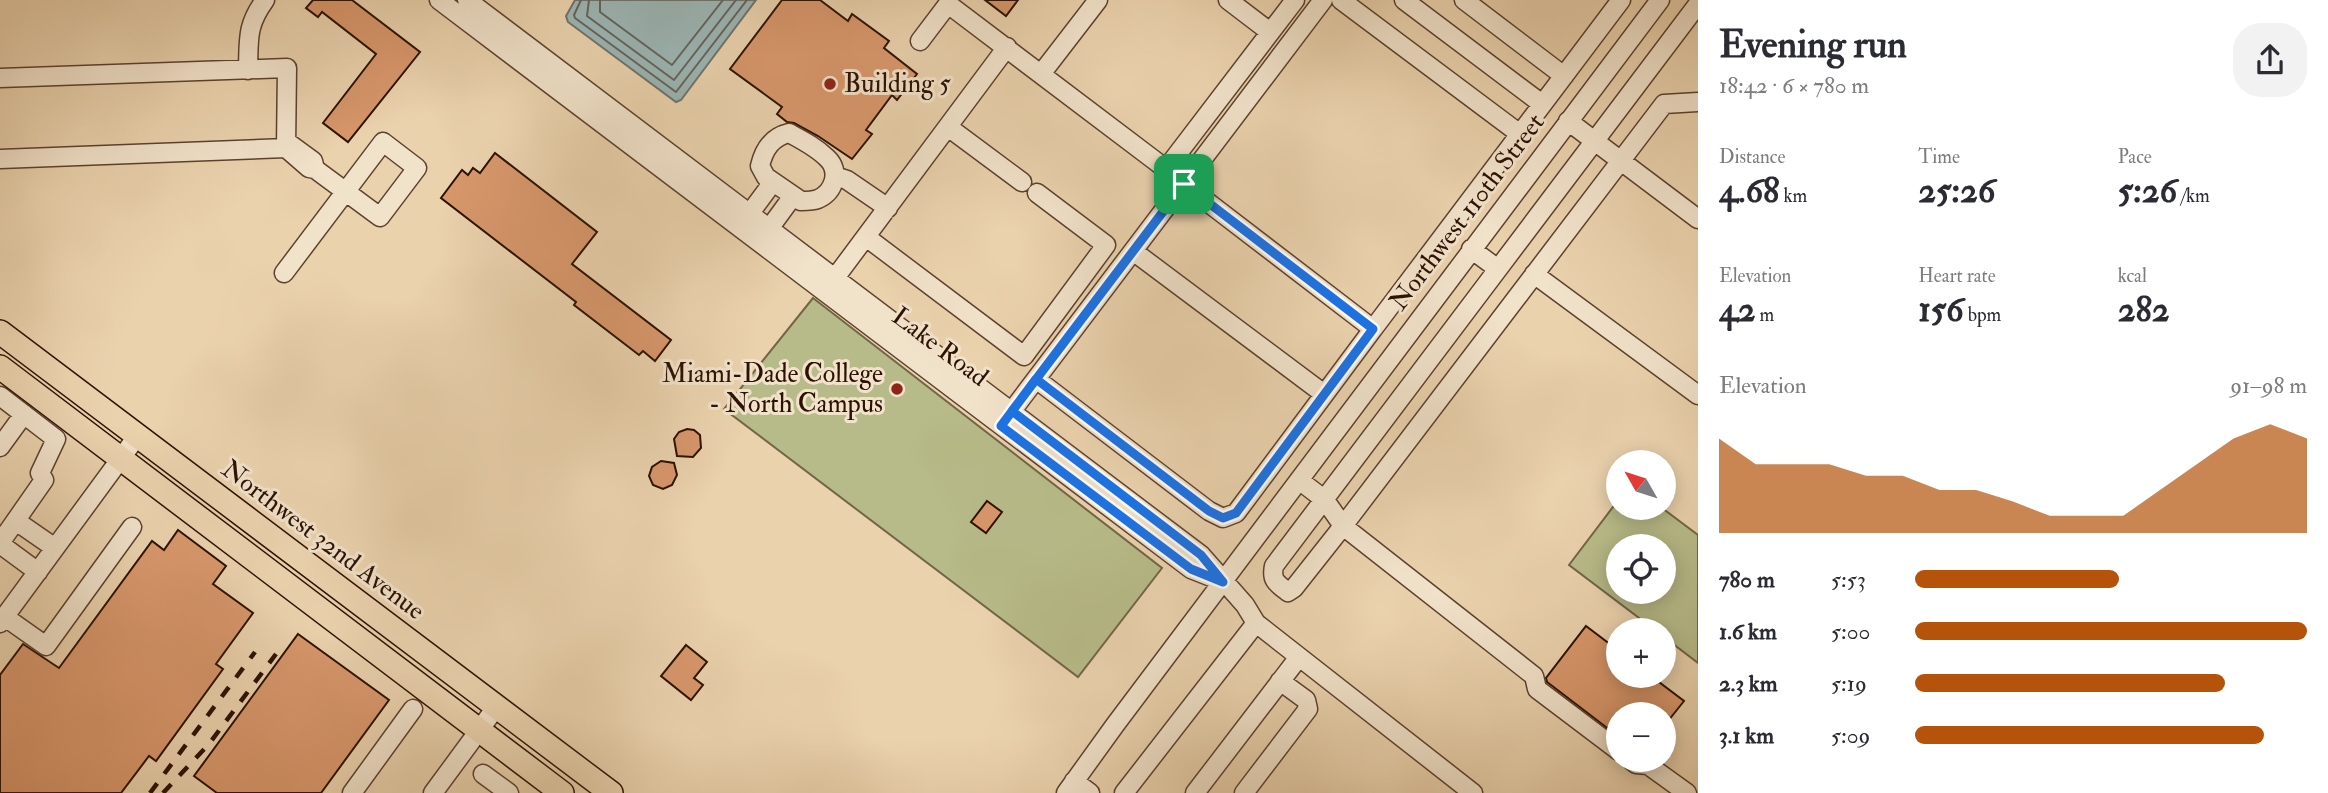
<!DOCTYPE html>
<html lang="en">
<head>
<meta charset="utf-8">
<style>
  :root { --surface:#fff; --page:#f2f2f3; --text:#2b2b33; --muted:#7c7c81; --accent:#b45309 }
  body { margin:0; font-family:"IM FELL Double Pica",serif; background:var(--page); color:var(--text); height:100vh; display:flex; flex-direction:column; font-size:26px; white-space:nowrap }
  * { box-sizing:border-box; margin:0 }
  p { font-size:23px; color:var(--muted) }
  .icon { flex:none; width:38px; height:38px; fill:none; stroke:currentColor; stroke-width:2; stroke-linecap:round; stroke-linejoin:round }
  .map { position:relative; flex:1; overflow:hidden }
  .drawer { display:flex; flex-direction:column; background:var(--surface); width:630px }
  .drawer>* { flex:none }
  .needle { width:46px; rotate:309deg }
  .buttons { position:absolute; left:1606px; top:450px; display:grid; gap:14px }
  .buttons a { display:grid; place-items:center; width:70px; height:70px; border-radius:50%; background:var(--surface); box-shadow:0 4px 18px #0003; font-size:35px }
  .pin { position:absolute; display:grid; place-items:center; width:60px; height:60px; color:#fff; margin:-30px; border-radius:14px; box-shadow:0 4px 10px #0006 }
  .round { display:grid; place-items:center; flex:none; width:74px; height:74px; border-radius:28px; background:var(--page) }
  .headline { display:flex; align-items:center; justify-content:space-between; height:119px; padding:0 21px }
  h1 { font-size:38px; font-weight:800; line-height:52px }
  .figures { display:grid; grid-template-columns:repeat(3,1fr); gap:10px; height:119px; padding:7px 21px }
  .figures div { display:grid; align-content:center }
  .figures b { font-size:35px; font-weight:800 }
  .figures small { font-size:19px; font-weight:400 }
  .figures p { font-size:19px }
  .chart { height:196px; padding:14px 21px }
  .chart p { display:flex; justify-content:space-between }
  .chart svg { width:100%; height:126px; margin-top:7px; fill:var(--accent); opacity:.7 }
  ul { padding:0 21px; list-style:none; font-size:23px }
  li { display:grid; grid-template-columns:112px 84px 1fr; align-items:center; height:52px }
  li i { height:18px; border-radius:9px; background:var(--accent) }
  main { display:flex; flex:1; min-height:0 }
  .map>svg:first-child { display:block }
  .green { fill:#b7bb89; stroke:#726646; stroke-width:2; fill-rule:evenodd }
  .water { fill:#9bb5b4; stroke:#6f736d; stroke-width:2 }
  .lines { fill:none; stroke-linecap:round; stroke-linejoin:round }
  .shore { stroke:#64635c; stroke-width:2 }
  .building { fill:#d7976b; stroke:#2c1103; stroke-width:2 }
  .minor-casing { stroke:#5c412e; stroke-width:21 }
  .major-casing { stroke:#2c1103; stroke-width:26 }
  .minor { stroke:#f1e2ca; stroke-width:18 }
  .major { stroke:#ead2ad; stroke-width:23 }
  .rail { stroke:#2c1103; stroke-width:4.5; stroke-dasharray:12 12; stroke-linecap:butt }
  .route-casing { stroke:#fff; stroke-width:14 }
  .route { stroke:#1a73e8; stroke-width:9 }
  .poi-dot { fill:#8f2418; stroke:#f1e2ca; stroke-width:2.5 }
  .labels { text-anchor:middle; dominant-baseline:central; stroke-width:6; stroke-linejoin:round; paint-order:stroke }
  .poi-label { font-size:26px; fill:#2c1103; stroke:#f1e2ca; text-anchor:start }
  .street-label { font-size:26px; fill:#2c1103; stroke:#f1e2ca }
</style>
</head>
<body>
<main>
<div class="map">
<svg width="1698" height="793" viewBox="0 0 1698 793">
  <rect width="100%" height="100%" fill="#ead2ad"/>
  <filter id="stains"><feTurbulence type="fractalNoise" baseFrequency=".00286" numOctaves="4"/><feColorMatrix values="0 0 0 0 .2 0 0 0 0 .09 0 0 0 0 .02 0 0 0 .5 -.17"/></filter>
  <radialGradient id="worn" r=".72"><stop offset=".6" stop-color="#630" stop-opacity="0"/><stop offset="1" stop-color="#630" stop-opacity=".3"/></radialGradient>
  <path class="green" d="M813 298 1162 568 1078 677 724 409Z
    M1619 499V508H1662L1698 535V663L1664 637V630H1655L1569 565ZM1619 546H1664V592H1619Z"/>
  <path class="water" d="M575 0H756L681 100 676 102 568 22 566 16Z"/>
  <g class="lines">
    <path class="shore" d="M581 0 574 15 575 18 676 92 747 0
      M589 0 587 16 674 80 736 0
      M600 0V12L672 65 723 0"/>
  </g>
  <path class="building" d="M313 0H352L420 52 348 142 323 123 376 54 322 12 318 17 306 8Z
    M782 0H820L848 21 852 14 889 41 884 48 917 74 897 100 892 95 866 130 872 134 852 159 818 136 794 123 787 122 777 114 782 107 730 69Z
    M985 0H1018L1006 16Z
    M495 153 597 232 572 264 671 340 655 361 643 351 639 355 574 305 576 302 441 198 462 170 468 175 473 168 480 173Z
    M687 429 694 430 700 435 701 448 693 457 677 456 674 439 679 432Z
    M661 461 674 463 677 475 672 485 663 489 653 485 649 476 652 467Z
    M987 501 1002 512 986 533 971 522Z
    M178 530 226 566 213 584 253 613 216 664 223 669 156 761 149 756 121 793H0V675L23 644 59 668 152 541 164 550Z
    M1586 626 1619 651V676H1651L1684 701 1664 726V714H1619V737L1547 682 1546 678Z
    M298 634 389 700 321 793H217L194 776Z
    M686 645 707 662 694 678 703 685 691 700 661 676Z"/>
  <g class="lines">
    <g class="minor-casing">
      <path id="minor" d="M439 0 1191 569 1219 580
        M467 0 1201 555 1245 605 1256 623 1473 793
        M1228 0 1270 32
        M1341 0 1520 134
        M1404 0 1542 104
        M1464 0 1564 76
        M920 41 948 4 1166 169 1295 0
        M248 70C249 40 246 26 265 0
        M1041 74 1098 0
        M0 78 287 68 286 148 0 159
        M1568 121 1698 219
        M948 127 1022 182
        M789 133C802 140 816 147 827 158 841 171 834 192 818 199 813 201 806 201 801 201L766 177 760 166C764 149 772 137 789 133Z
        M286 148 309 168 315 169 313 161 287 142
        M835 176 847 180 888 208
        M1184 184 1373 329 1621 0
        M744 221 773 182
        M763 237 793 196
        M866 237 1024 356 1106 245 1037 193
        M1471 249 1498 269 1274 566C1271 580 1276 583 1288 592L1294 588 1343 526 1534 676 1537 689 1619 751
        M1133 251 1324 394
        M1498 269 1698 4
        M284 273 383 142 417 168 380 217 315 169
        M1534 274 1698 395
        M829 286 1007 47
        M1036 379 1209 511 1223 518 1236 513 1373 329
        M0 396 56 439 40 473 44 480 0 543
        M1005 420 1323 0
        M0 447 24 414
        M1299 480 1325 500 1343 526 1664 104 1698 102
        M16 521 55 548
        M0 544 38 572
        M5 617 46 646 132 527
        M0 623 138 435
        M1631 760 1636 764 1648 765 1687 793
        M483 774 509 793
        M1074 781 1090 793
        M352 793 413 709
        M433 793 497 706
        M1066 793 1115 725 1660 0
        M1124 793 1256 623
        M1195 793 1299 657
        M1244 793 1308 709 1306 700 1280 681"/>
    </g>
    <g class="major-casing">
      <path id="major" d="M0 332 611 793
        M0 367 562 793"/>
    </g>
    <use href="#minor" class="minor"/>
    <use href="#major" class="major"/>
    <path class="rail" d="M150 793 255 652
      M163 793 209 744 276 654"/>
  </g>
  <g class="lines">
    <g class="route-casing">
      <path id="route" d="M1184 184C1127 260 1069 335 1012 411L1201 555 1223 582 1191 569 1001 426 1036 379 1209 511 1223 518 1236 513 1373 329 1184 184"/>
    </g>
    <use href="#route" class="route"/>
  </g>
  <g class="poi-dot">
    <circle cx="830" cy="84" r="7"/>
    <circle cx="897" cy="389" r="7"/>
  </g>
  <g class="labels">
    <g class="poi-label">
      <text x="844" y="84">Building 5</text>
      <text x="883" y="374" text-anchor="end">Miami-Dade College<tspan x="883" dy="30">- North Campus</tspan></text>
    </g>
    <g class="street-label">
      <text transform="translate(1467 212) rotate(-53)">Northwest 110th Street</text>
      <text transform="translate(940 347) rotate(37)">Lake Road</text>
      <text transform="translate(323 540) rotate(37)">Northwest 32nd Avenue</text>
    </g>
  </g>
  <rect width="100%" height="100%" filter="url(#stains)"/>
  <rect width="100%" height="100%" fill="url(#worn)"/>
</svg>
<div class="buttons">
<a><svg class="needle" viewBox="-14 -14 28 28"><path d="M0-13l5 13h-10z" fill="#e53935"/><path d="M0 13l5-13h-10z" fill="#7c7c81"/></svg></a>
<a><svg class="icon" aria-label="locate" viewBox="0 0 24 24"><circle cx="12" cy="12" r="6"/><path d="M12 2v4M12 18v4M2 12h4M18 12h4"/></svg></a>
<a>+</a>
<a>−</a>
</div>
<div class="pin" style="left:1184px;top:184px;background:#1e9e55"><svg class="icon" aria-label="arrive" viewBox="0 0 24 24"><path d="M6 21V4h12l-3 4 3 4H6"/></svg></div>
</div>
<section class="drawer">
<div class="headline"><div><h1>Evening run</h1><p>18:42 · 6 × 780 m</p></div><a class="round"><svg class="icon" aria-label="share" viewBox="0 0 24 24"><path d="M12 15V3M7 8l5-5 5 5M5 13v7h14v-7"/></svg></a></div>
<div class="figures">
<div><p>Distance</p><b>4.68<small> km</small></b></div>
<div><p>Time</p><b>25:26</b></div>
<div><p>Pace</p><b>5:26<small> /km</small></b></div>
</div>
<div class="figures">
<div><p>Elevation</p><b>42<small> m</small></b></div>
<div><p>Heart rate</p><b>156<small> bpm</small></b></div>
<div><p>kcal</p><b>282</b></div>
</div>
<div class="chart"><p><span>Elevation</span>91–98 m</p>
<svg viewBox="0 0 160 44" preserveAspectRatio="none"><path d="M0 44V11L10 20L20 20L30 20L40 24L50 24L60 29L70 29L80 33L90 38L100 38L110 38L120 29L130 20L140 11L150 6L160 11V44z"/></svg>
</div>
<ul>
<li><b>780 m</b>5:53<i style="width:52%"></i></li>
<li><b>1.6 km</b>5:00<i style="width:100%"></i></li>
<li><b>2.3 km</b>5:19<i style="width:79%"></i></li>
<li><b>3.1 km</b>5:09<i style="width:89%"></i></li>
</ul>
</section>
</main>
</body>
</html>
